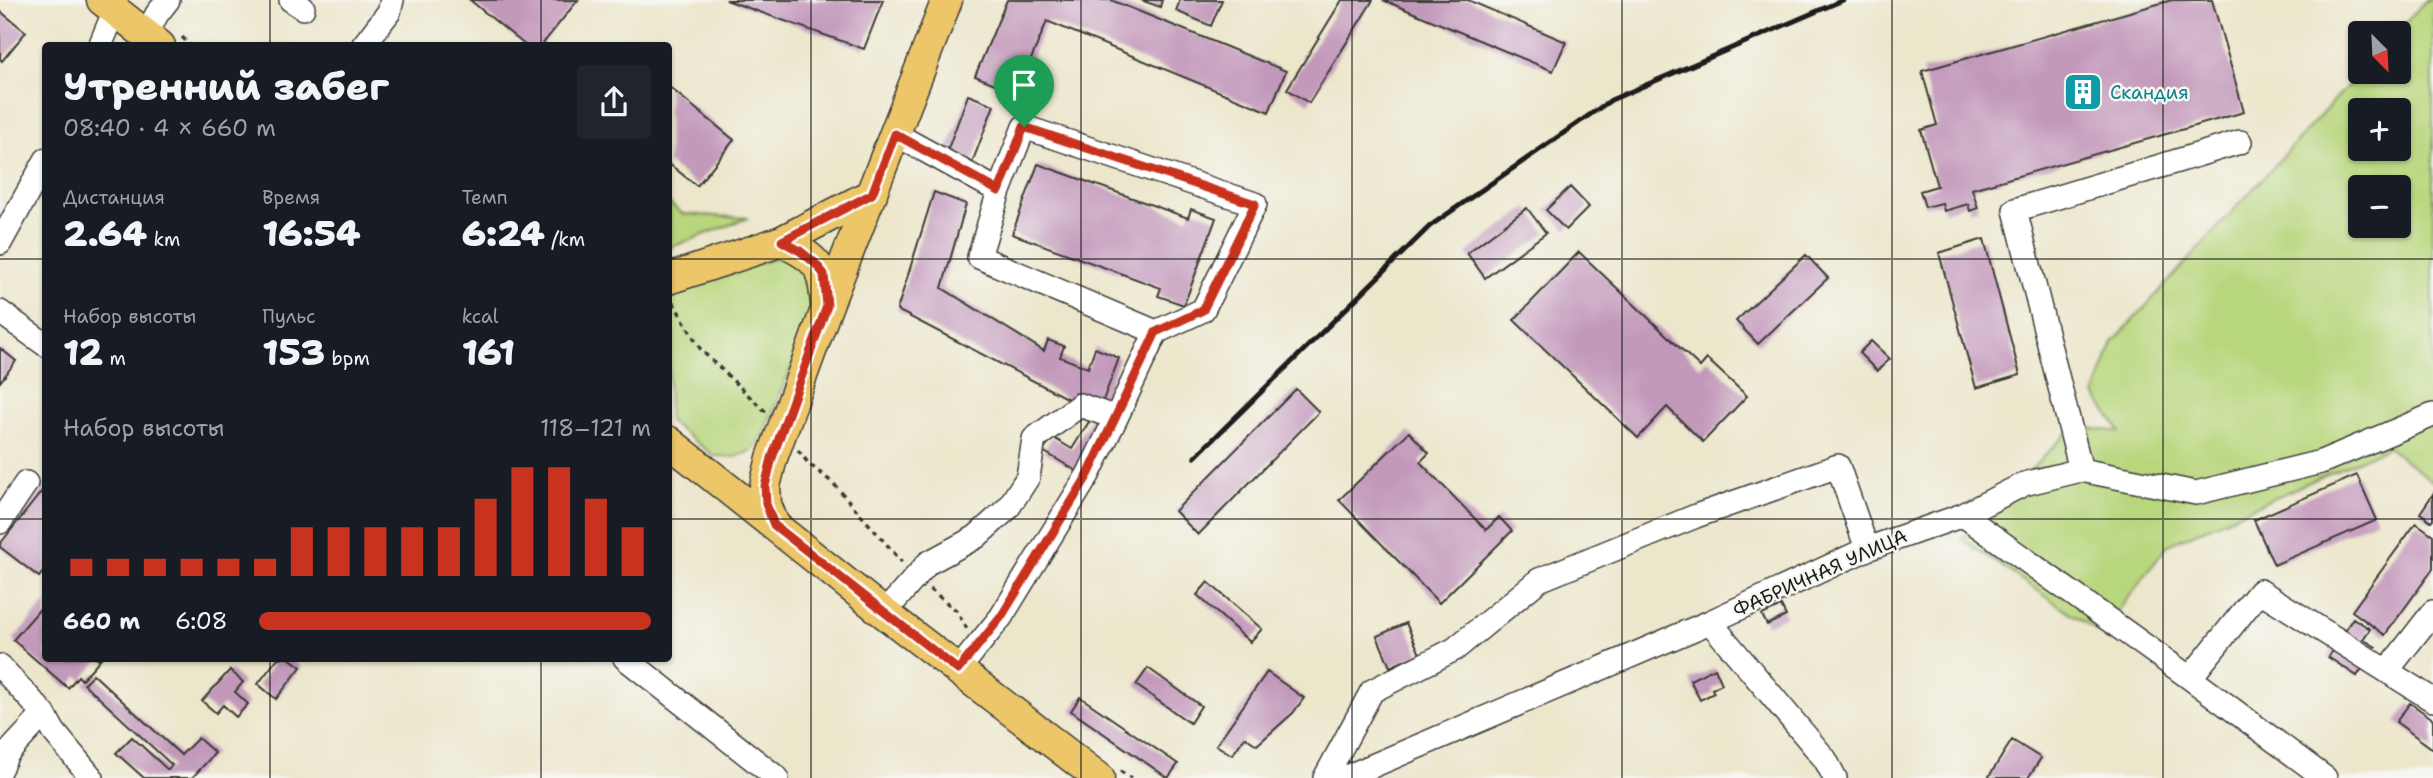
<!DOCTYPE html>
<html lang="ru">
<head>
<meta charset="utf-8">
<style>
  :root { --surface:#171b24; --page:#20242c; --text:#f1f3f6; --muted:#9ea1a6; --accent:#c8321e }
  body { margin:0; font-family:"Shantell Sans",sans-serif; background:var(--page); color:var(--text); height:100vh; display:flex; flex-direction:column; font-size:26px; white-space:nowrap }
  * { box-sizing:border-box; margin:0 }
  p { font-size:23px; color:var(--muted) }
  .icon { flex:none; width:38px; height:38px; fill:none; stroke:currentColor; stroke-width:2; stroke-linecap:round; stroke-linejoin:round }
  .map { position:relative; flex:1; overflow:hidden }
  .sheet { position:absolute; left:42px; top:42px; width:630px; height:620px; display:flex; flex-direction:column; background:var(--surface); border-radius:7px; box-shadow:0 2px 5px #0004 }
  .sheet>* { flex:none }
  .needle { width:46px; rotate:156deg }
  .fabs { position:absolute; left:2348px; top:21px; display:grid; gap:14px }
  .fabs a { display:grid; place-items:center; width:63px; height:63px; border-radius:7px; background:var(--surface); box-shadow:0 2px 5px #0004; font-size:35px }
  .pin { position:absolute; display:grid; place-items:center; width:60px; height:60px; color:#fff; margin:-72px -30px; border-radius:50% 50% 50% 0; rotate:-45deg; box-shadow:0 0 7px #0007 }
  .pin .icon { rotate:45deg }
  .round { display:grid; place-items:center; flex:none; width:74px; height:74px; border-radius:7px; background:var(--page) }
  .headline { display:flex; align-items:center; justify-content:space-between; height:119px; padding:0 21px }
  h1 { font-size:38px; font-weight:800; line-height:52px }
  .figures { display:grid; grid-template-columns:repeat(3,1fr); gap:10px; height:119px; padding:7px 21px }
  .figures div { display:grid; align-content:center }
  .figures b { font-size:35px; font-weight:800 }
  .figures small { font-size:19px; font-weight:400 }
  .figures p { font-size:19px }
  .chart { height:196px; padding:14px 21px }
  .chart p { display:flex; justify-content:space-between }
  .chart svg { width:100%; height:126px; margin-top:7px; stroke:var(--accent); stroke-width:6 }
  ul { padding:0 21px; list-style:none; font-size:23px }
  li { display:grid; grid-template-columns:112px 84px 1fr; align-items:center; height:52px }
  li i { height:18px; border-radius:9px; background:var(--accent) }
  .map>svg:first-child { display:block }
  .green { fill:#b8d67c; stroke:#6a794c; stroke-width:2; fill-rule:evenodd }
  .building { fill:#c399bb }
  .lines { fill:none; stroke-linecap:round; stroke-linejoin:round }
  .minor-casing { stroke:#3b3a36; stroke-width:26 }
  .major-casing { stroke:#3b3a36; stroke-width:33 }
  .path { stroke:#3b3a36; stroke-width:3.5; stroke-dasharray:5 5; stroke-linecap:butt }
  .minor { stroke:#fff; stroke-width:23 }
  .major { stroke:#ecc669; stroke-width:30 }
  .rail { stroke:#1c1c1c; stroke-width:5 }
  .route-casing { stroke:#fff; stroke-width:14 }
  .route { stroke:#c8321e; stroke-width:9 }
  .grid { fill:none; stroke:#1c1c1c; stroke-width:2; stroke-opacity:0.55 }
  .labels { text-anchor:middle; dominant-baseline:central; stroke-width:5; stroke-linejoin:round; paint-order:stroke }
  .culture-label { font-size:19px; fill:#0d838f; stroke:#f6f6f2; text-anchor:start }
  .street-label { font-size:19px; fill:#1c1c1c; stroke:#f6f6f2 }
</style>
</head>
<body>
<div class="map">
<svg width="2433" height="778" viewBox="0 0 2433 778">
  <rect width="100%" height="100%" fill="#f6f6f2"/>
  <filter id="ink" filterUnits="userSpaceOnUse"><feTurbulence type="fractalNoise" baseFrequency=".0143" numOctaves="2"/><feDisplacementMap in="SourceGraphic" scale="14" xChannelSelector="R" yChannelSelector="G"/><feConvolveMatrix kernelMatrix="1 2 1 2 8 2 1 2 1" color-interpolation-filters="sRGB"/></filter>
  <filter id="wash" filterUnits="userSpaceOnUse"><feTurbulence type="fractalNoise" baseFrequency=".00686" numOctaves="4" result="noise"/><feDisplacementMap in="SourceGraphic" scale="28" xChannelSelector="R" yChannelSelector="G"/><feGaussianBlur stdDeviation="1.57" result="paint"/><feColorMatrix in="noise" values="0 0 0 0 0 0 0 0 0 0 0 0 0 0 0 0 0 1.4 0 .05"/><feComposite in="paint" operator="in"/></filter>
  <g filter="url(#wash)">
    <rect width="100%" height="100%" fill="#ece6cb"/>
    <path class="green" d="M2426 0H2433V482L2388 447 2168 545 2101 634 1962 539 2074 426 2120 432 2095 394 2113 342 2361 71 2399 72V33H2396ZM2361 110H2399V149H2361ZM2361 187H2399V226H2361Z
      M669 203 683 214 748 218 669 248Z
      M776 258 791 259 813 283 817 304 762 437 753 450 736 457 714 456 669 421 668 295Z"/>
    <g id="blocks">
      <path class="building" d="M470 0H578L541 46H526Z
        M726 0H883L864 49Z
        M1007 0H1111L1286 71 1269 112 1047 21 1017 93 975 76Z
        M1141 0H1162L1160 7Z
        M1180 0H1222L1211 26 1176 11Z
        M1342 0H1373L1309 103 1287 89Z
        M1383 0H1468L1566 42 1553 71Z
        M2172 0H2212L2244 112 1972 189 1978 208 1970 211 1968 204 1944 211 1942 203 1925 207 1920 191 1937 186 1921 130 1937 125 1922 71Z
        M0 11 26 32 2 61 0 59Z
        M668 86 734 140 697 186 668 163Z
        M968 95 994 105 972 163 946 154Z
        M1038 164 1188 218 1191 209 1216 218 1184 305 1158 296 1161 288 1012 234Z
        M1570 187 1589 207 1566 230 1546 210Z
        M934 192 966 204 942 288 1044 351 1048 340 1064 346 1060 357 1088 368 1095 348 1119 358 1102 403 1075 393 1072 401 897 310Z
        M1527 208 1546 233 1485 278 1467 253Z
        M1984 239 2020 375 1976 388 1939 253Z
        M1579 252 1700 367 1707 359 1747 396 1703 442 1667 407 1638 438 1514 320Z
        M1806 255 1828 278 1758 344 1736 321Z
        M1871 341 1890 359 1877 371 1859 353Z
        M0 348 16 361 0 382Z
        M1296 389 1319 412 1198 535 1175 511Z
        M1092 417 1106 426 1078 472 1043 451 1052 437 1072 449Z
        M1409 432 1429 453 1420 462 1486 530 1499 517 1512 531 1439 603 1339 500Z
        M2357 475 2377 520 2274 565 2254 520Z
        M46 486V568L39 577 0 547V544Z
        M2433 494V519L2431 521 2420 513Z
        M2416 523 2433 535V569L2385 635 2352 611Z
        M1208 582 1262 629 1250 642 1197 595Z
        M46 602V658H101L82 680 78 676 68 688 13 640Z
        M1781 606 1786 616 1767 625 1762 615Z
        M2353 618 2370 629 2363 639 2376 647 2357 676 2328 657Z
        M1406 623 1420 654 1390 667 1377 636Z
        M278 658H289L301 667 276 699 258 684Z
        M1148 668 1201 706 1190 723 1136 685Z
        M1715 668 1722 684 1712 689 1714 693 1700 700 1690 680Z
        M230 670 243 682 235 692 248 704 236 717 223 705 216 713 202 701Z
        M1267 672 1304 698 1293 713 1257 745 1245 737 1232 755 1216 745Z
        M93 674 181 755 198 738 215 753 192 778H144L116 753 132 737 168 770 172 765 84 684Z
        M1080 697 1178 764 1168 778 1071 711Z
        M2410 703 2433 719V749L2396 722Z
        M2012 740 2041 758 2028 778H1988Z"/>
    </g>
  </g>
  <g filter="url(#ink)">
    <use href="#blocks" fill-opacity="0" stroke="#3b3a36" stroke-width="2"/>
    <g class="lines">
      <g class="minor-casing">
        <path id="minor" d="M291 0 303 8
          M146 35 157 14 168 0
          M100 46 115 10
          M363 46 389 12 392 0
          M895 134 999 191 1024 127 1255 204 1203 310 1156 332 979 257 999 191
          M0 243 46 160
          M0 312 46 345
          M2081 470 2015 210 2240 142
          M1963 515 2190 678 2325 778
          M0 522 26 483
          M884 613 928 563 976 537 1008 508 1028 477 1034 439 1080 405 1116 418 1156 332
          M1710 622 1825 759 1835 778
          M625 658 777 778
          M0 666 44 714 7 754 0 769
          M958 670 1001 617 1088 475 1116 418
          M2387 671 2433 612
          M2190 678 2260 591 2433 700
          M44 714 54 732 92 778
          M1325 778 1372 691 1455 649 1539 580 1696 516 1838 466 1867 549
          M1344 778 1710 622 1867 549 1963 515 2024 484 2081 470 2196 493 2321 462 2433 415"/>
      </g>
      <g class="major-casing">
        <path id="major" d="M102 0 160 46
          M782 241C819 261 823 264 826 306
          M668 279 782 241 872 194
          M668 441 884 613 1099 778
          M774 525 766 504 765 486 772 458 827 307 947 0"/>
      </g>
      <path class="path" d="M182 37 191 46
        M673 302 701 350 766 412
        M798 450 809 464 833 483 902 562
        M930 589 957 611 967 629
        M1120 771 1131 778"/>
      <use href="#minor" class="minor"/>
      <use href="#major" class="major"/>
      <path class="rail" d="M1195 457 1430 226 1611 100 1843 0"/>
    </g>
  </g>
  <g class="lines" filter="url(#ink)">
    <g class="route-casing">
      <path id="route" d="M1024 127 1255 204 1203 310 1156 332 1088 475 1001 617 958 670 774 525 766 504 765 486 772 458 827 306 824 274 815 263 800 251 782 241 872 194 895 134 999 191Z"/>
    </g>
    <use href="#route" class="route"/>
  </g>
  <path class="grid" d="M270 0V46M541 0V46M811 0V778M1081 0V778M1352 0V778M1622 0V778M1892 0V778M2163 0V778M0 259H46M668 259H2433M0 519H46M668 519H2433M270 658V778M541 658V778"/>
  <defs>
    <g id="building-square" transform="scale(2.0125)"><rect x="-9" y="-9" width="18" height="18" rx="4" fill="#0f9aa8" stroke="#f6f6f2"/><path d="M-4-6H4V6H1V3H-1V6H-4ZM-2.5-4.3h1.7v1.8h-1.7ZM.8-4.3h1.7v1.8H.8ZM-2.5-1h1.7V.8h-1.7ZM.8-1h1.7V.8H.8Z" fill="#fff"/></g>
  </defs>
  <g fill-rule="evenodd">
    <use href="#building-square" x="2083" y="92"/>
  </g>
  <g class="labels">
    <g class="culture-label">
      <text x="2110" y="92">Скандия</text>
    </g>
    <g class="street-label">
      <text transform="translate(1820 573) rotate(-24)">ФАБРИЧНАЯ УЛИЦА</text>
    </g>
  </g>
</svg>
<div class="fabs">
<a><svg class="needle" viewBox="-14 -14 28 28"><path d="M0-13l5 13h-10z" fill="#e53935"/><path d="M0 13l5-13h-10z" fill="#9ea1a6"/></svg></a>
<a>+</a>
<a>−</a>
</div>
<div class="pin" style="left:1024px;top:127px;background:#1e9e55"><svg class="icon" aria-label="arrive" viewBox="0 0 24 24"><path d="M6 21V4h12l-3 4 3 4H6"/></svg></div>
<section class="sheet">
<div class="headline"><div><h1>Утренний забег</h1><p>08:40 · 4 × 660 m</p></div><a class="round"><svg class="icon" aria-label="share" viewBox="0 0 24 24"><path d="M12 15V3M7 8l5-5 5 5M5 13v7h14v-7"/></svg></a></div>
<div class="figures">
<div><p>Дистанция</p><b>2.64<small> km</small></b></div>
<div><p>Время</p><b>16:54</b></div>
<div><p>Темп</p><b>6:24<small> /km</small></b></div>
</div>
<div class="figures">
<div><p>Набор высоты</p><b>12<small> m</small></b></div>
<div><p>Пульс</p><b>153<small> bpm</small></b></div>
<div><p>kcal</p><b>161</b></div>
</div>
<div class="chart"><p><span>Набор высоты</span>118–121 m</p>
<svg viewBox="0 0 160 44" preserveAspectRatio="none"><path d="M5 44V38M15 44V38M25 44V38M35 44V38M45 44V38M55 44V38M65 44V27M75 44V27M85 44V27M95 44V27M105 44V27M115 44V17M125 44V6M135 44V6M145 44V17M155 44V27"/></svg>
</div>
<ul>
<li><b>660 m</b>6:08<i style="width:100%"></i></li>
</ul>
</section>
</div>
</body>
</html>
